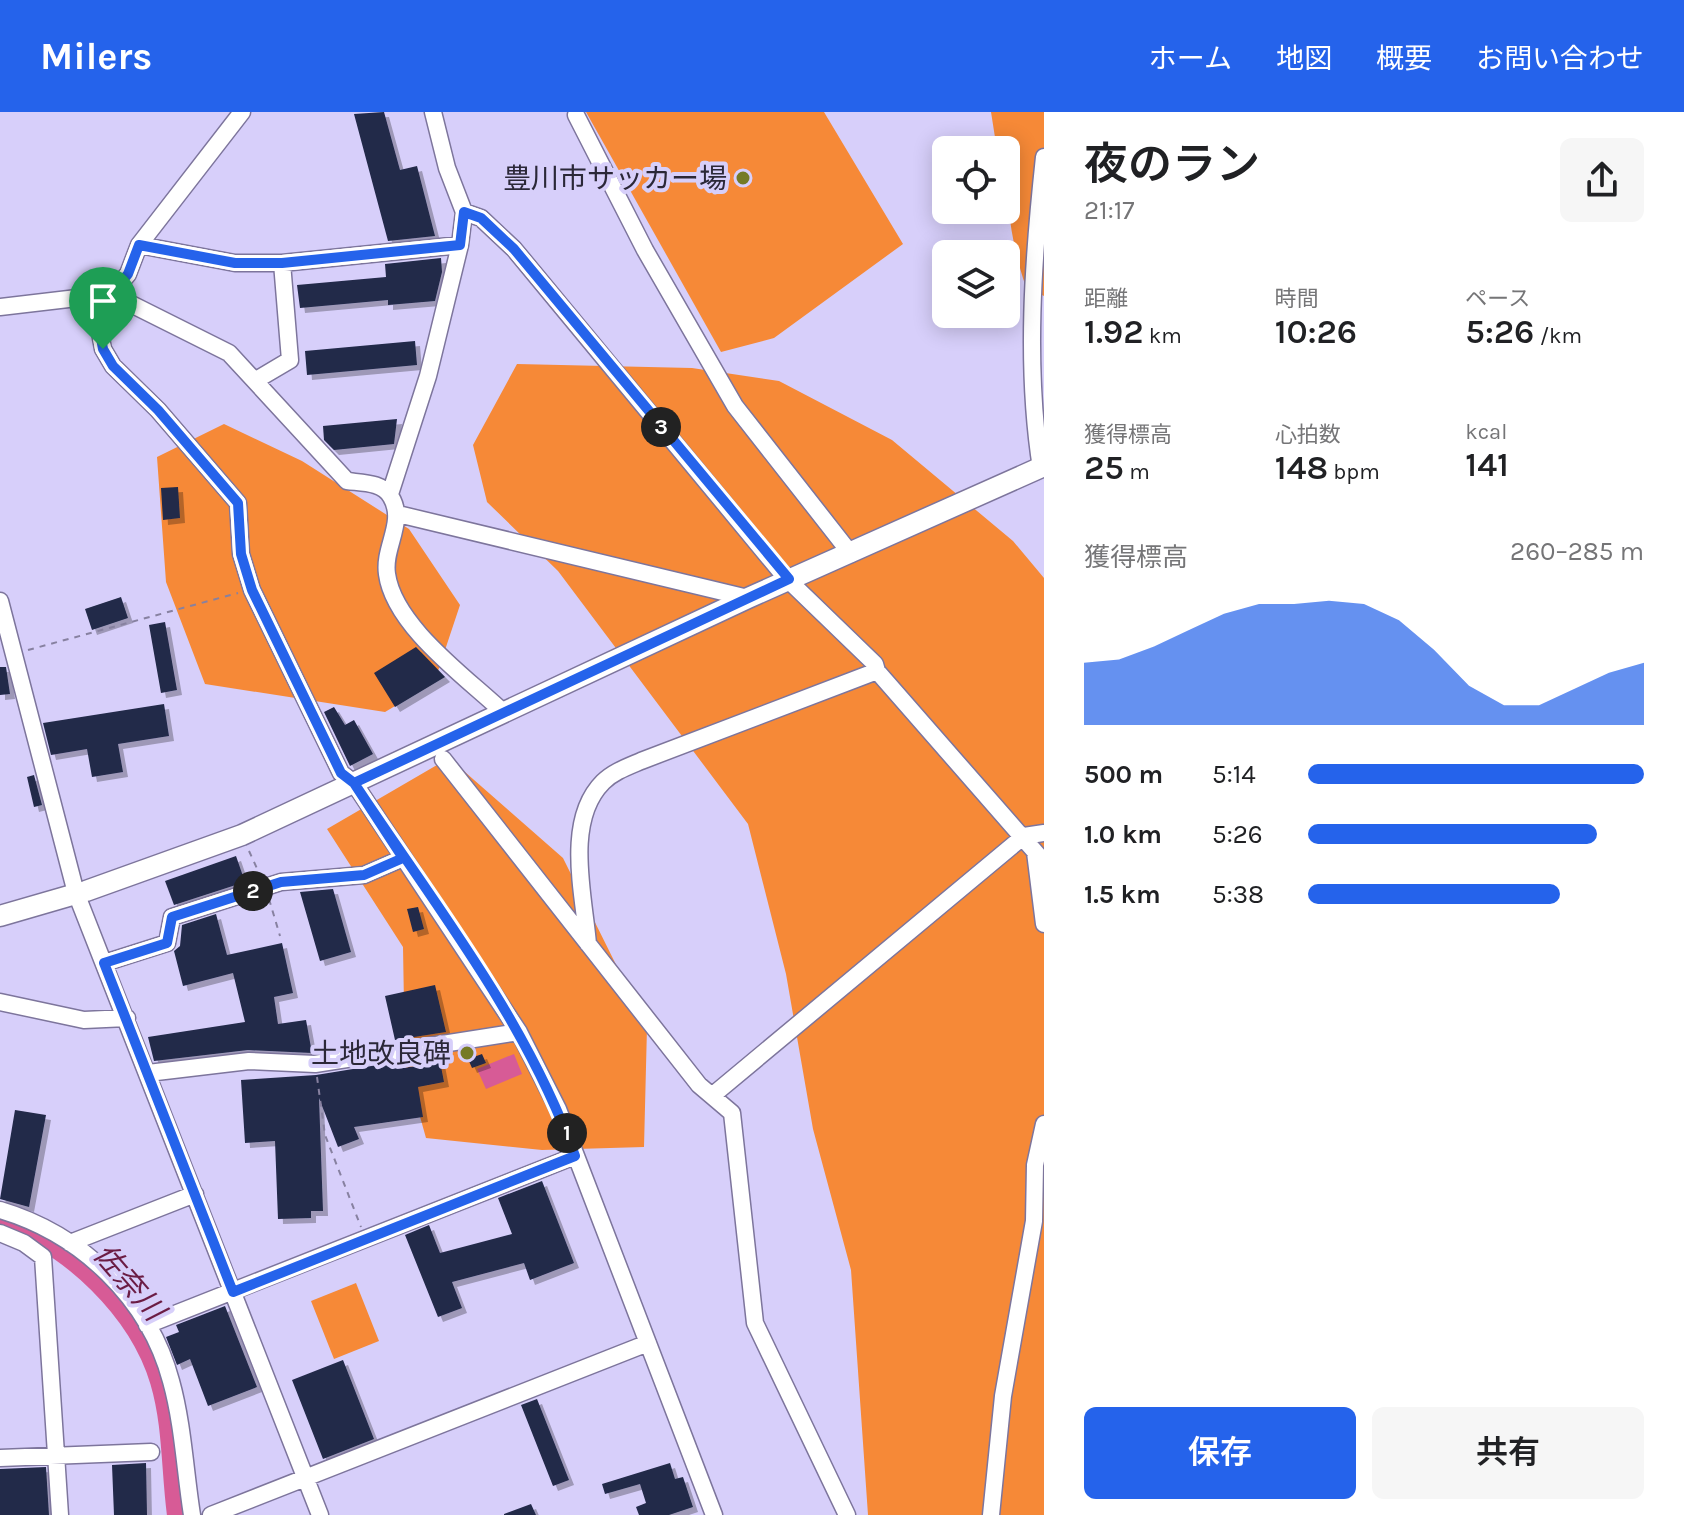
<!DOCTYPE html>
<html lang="ja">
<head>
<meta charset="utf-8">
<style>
  :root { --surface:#fff; --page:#f6f6f6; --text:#202124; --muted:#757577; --accent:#2563eb }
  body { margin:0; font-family:Karla,"Noto Sans JP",sans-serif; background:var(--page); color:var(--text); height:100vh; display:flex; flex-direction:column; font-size:30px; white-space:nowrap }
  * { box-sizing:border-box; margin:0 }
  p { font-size:26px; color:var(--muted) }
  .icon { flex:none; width:44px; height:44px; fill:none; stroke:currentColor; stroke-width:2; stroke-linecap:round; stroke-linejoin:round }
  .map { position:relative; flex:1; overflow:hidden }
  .drawer { display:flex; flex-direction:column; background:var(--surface); width:640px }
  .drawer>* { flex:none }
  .buttons { position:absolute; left:932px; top:24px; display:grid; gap:16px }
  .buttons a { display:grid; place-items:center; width:88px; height:88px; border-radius:12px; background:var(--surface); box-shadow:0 4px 20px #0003; font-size:40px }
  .pin { position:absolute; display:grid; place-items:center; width:68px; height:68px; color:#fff; margin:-82px -34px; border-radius:50% 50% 50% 0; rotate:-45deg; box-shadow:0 0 8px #0007 }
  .pin .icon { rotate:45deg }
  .km { position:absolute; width:40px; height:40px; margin:-20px; border-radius:50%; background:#222; color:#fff; font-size:22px; line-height:40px; text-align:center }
  .round { display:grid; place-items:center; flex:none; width:84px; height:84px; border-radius:12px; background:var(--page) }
  .summary { display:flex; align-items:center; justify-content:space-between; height:136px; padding:0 40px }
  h1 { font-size:44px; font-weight:600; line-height:60px }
  .metrics { display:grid; grid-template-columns:repeat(3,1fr); gap:12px; height:136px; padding:8px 40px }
  .metrics div { display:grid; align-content:center }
  .metrics b { font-size:34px; font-weight:600 }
  .metrics small { font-size:22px; font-weight:400 }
  .metrics p { font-size:22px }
  .chart { height:224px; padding:16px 40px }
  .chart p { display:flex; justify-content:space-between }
  .chart svg { width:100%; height:144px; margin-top:8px; fill:var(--accent); opacity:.7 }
  .cta { display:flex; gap:16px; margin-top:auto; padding:16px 40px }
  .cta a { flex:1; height:92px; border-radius:12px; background:var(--accent); color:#fff; font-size:32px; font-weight:600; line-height:92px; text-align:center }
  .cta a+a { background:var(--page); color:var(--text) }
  ul { padding:0 40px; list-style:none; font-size:26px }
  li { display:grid; grid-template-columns:128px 96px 1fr; align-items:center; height:60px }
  li i { height:20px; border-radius:10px; background:var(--accent) }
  header { display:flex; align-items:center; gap:48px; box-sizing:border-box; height:112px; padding:0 40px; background:var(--accent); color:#fff }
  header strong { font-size:38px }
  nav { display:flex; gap:44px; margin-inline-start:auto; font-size:28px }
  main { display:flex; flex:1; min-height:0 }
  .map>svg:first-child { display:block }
  .green { fill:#f68937 }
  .water { fill:#d75b96 }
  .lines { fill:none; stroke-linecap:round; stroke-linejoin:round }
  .river { stroke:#d75b96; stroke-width:22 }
  .building { fill:#222949; filter:url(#shadow) }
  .minor-casing { stroke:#7d759c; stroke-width:19 }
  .major-casing { stroke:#7d759c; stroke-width:23 }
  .path { stroke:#8781a0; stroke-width:2; stroke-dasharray:6 6; stroke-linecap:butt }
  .minor { stroke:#fff; stroke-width:16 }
  .major { stroke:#fff; stroke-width:20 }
  .route-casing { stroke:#fff; stroke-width:16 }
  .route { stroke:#2563eb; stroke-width:10 }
  .poi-dot { fill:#757b25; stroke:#d7cffa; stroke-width:3 }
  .labels { text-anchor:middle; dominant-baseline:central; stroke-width:8; stroke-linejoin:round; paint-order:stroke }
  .poi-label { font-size:28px; fill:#2b2838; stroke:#d7cffa; text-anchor:end }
  .water-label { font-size:30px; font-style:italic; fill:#6b1c44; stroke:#d7cffa }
</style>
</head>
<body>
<header>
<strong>Milers</strong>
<nav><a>ホーム</a><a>地図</a><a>概要</a><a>お問い合わせ</a></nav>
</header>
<main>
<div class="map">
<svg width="1044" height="1403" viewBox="0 0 1044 1403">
  <defs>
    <filter id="shadow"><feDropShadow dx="5" dy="5" stdDeviation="0" flood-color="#0004"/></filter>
  </defs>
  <rect width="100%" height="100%" fill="#d7cffa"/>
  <path class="green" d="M586 0H824L903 132 774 226 721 240Z
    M991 0H1044V184L1026 175C1010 129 1006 87 1006 38H997Z
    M517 252 692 256 779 269 892 328 1013 429 1044 466V1403H868L851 1158 813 1017 786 862 748 712 558 459 487 390 473 333Z
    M224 312 302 349 409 417 460 493 434 571 385 600 205 572 166 470 157 345Z
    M449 646 563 746 647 915 644 1035 542 1038 426 1026 405 951 403 835 327 717Z
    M356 1171 379 1229 334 1247 311 1189Z"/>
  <path class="water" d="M514 942 522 962 486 977 477 957Z"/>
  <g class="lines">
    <path class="river" d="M0 1109C70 1129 140 1199 161 1269 174 1313 172 1358 178 1403"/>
  </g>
  <path class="building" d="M384 0 400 58 417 54 435 124 388 129 354 2Z
    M441 146 442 160 435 189 388 193V188L300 196 297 173 386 165 385 152Z
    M415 229 417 253 307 263 305 239Z
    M397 307 394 332 334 338 324 328 323 314Z
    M178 375 180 406 163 408 161 376Z
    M121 485 128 506 92 518 85 497Z
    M165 510 177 578 161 581 149 513Z
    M416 535 445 565 395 595 374 561Z
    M0 555H6L10 582 0 583Z
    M164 592 169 624 118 632 123 660 92 665 87 637 51 643 43 611Z
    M334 595 345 613 354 608 373 642 350 654 324 600Z
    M34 663 42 693 34 695 27 665Z
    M236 744 245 770 174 793 165 769Z
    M333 777 351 840 320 849 300 780Z
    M418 795 424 817 413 820 407 797Z
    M216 802 227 843 282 831 293 881 274 885 278 912 306 908 312 941 248 938 154 949 148 925 245 910 233 861 183 874 174 839 180 834 182 813Z
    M435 873 446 920 395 928 385 884Z
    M482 942 486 951 472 956 468 947Z
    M439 944 444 970 418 975 423 1005 354 1015 359 1027 338 1035 319 986 323 1099H311V1106L278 1107 275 1029 245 1031 241 968 316 963 396 950 397 957 416 954 415 947Z
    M15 998 46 1003 29 1095 0 1087Z
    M542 1069 574 1151 530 1168 524 1151 452 1170 462 1196 438 1205 405 1123 429 1113 440 1141 512 1122 498 1086Z
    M225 1194 257 1275 208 1294 190 1247 177 1253 166 1225 179 1220 176 1213Z
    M343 1248 374 1327 323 1347 292 1268Z
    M537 1287 569 1368 553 1374 521 1293Z
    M146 1351 147 1403H114L112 1353Z
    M670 1351 675 1367 683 1365 693 1395 669 1403H639L636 1395 646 1391 640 1372 605 1382 602 1372Z
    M46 1355 49 1403H0V1357Z
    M531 1392 536 1403H504V1402Z"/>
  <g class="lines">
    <g class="minor-casing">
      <path id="minor" d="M576 3 645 138 735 294 851 442
        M464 100 481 106 514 137 785 465 875 552 877 559 1044 750
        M139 133 235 151H282L460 133
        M93 182 103 237 113 254 158 298 238 391 241 442 252 478 341 661 354 671 519 920 558 997 714 1403
        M111 182 128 162 139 133 242 0
        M0 195 111 182 229 241 347 369C362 371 383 370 391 385 406 410 383 435 387 462 394 514 466 565 503 600
        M256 268 290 248 282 151
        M1041 356C1025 254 1033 147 1044 45
        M390 382 428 264 460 133 464 100 447 56 433 0
        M398 402 748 486
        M0 489 76 781 320 1403
        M443 647 699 973 732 1001 755 1211 847 1403
        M1035 740 1044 812
        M588 832C584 784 564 709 603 670 613 660 627 655 641 649L877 559
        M104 851 167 831 172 805 281 770 364 763 403 746
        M0 890 84 908 127 906
        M148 961 249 949 315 952 519 920
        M713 983 1024 724 1044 721
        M0 1098C81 1122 149 1186 171 1269 183 1312 185 1359 192 1403
        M0 1121 24 1131 43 1145 60 1403
        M70 1131 195 1082
        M147 1213 575 1044
        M0 1346 151 1340
        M211 1403 648 1231
        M991 1403 1003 1284 1034 1109 1035 1053 1044 1012"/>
    </g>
    <g class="major-casing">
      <path id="major" d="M0 804 86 779 242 723 748 486 1044 354"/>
    </g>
    <path class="path" d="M28 538 238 481
      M249 739 260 763
      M269 787 280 824
      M317 965 325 1023 361 1115"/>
    <use href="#minor" class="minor"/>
    <use href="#major" class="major"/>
  </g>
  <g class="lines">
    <g class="route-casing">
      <path id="route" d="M103 237 113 254 158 298 238 391 241 442 252 478 341 661 354 671C434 792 526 907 575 1044L233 1180 104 851 167 831 172 805 281 770 364 763 403 746 354 671 789 467 514 137 481 106 464 100 460 133 282 151H235L139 133 128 162 111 182H93L103 237"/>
    </g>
    <use href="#route" class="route"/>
  </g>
  <g class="poi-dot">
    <circle cx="743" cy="66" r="8"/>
    <circle cx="467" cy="941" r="8"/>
  </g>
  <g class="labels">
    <g class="poi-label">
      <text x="727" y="66">豊川市サッカー場</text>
      <text x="451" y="941">土地改良碑</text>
    </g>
    <g class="water-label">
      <text transform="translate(129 1170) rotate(49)">佐奈川</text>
    </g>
  </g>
</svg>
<div class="buttons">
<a><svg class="icon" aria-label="locate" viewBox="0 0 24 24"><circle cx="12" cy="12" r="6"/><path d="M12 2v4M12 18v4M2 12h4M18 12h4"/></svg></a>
<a><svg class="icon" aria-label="layers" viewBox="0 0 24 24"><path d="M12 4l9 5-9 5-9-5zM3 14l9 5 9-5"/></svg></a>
</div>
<div class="pin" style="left:103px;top:237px;background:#1e9e55"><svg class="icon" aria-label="arrive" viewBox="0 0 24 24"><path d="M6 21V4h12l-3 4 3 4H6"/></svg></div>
<b class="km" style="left:567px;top:1021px">1</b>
<b class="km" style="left:253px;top:779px">2</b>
<b class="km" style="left:661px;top:315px">3</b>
</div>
<section class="drawer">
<div class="summary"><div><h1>夜のラン</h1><p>21:17</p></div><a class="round"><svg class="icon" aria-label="share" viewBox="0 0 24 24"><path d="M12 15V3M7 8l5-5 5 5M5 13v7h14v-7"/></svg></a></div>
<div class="metrics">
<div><p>距離</p><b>1.92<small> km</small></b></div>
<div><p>時間</p><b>10:26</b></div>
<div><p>ペース</p><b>5:26<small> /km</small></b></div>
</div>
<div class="metrics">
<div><p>獲得標高</p><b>25<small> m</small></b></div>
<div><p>心拍数</p><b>148<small> bpm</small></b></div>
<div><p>kcal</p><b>141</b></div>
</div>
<div class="chart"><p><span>獲得標高</span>260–285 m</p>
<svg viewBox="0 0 160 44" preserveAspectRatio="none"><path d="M0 44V25L10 24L20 20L30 15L40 10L50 7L60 7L70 6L80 7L90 12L100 21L110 32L120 38L130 38L140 33L150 28L160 25V44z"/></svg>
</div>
<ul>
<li><b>500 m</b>5:14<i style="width:100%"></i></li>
<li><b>1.0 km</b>5:26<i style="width:86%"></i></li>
<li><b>1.5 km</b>5:38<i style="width:75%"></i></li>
</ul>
<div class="cta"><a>保存</a><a>共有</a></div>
</section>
</main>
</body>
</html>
